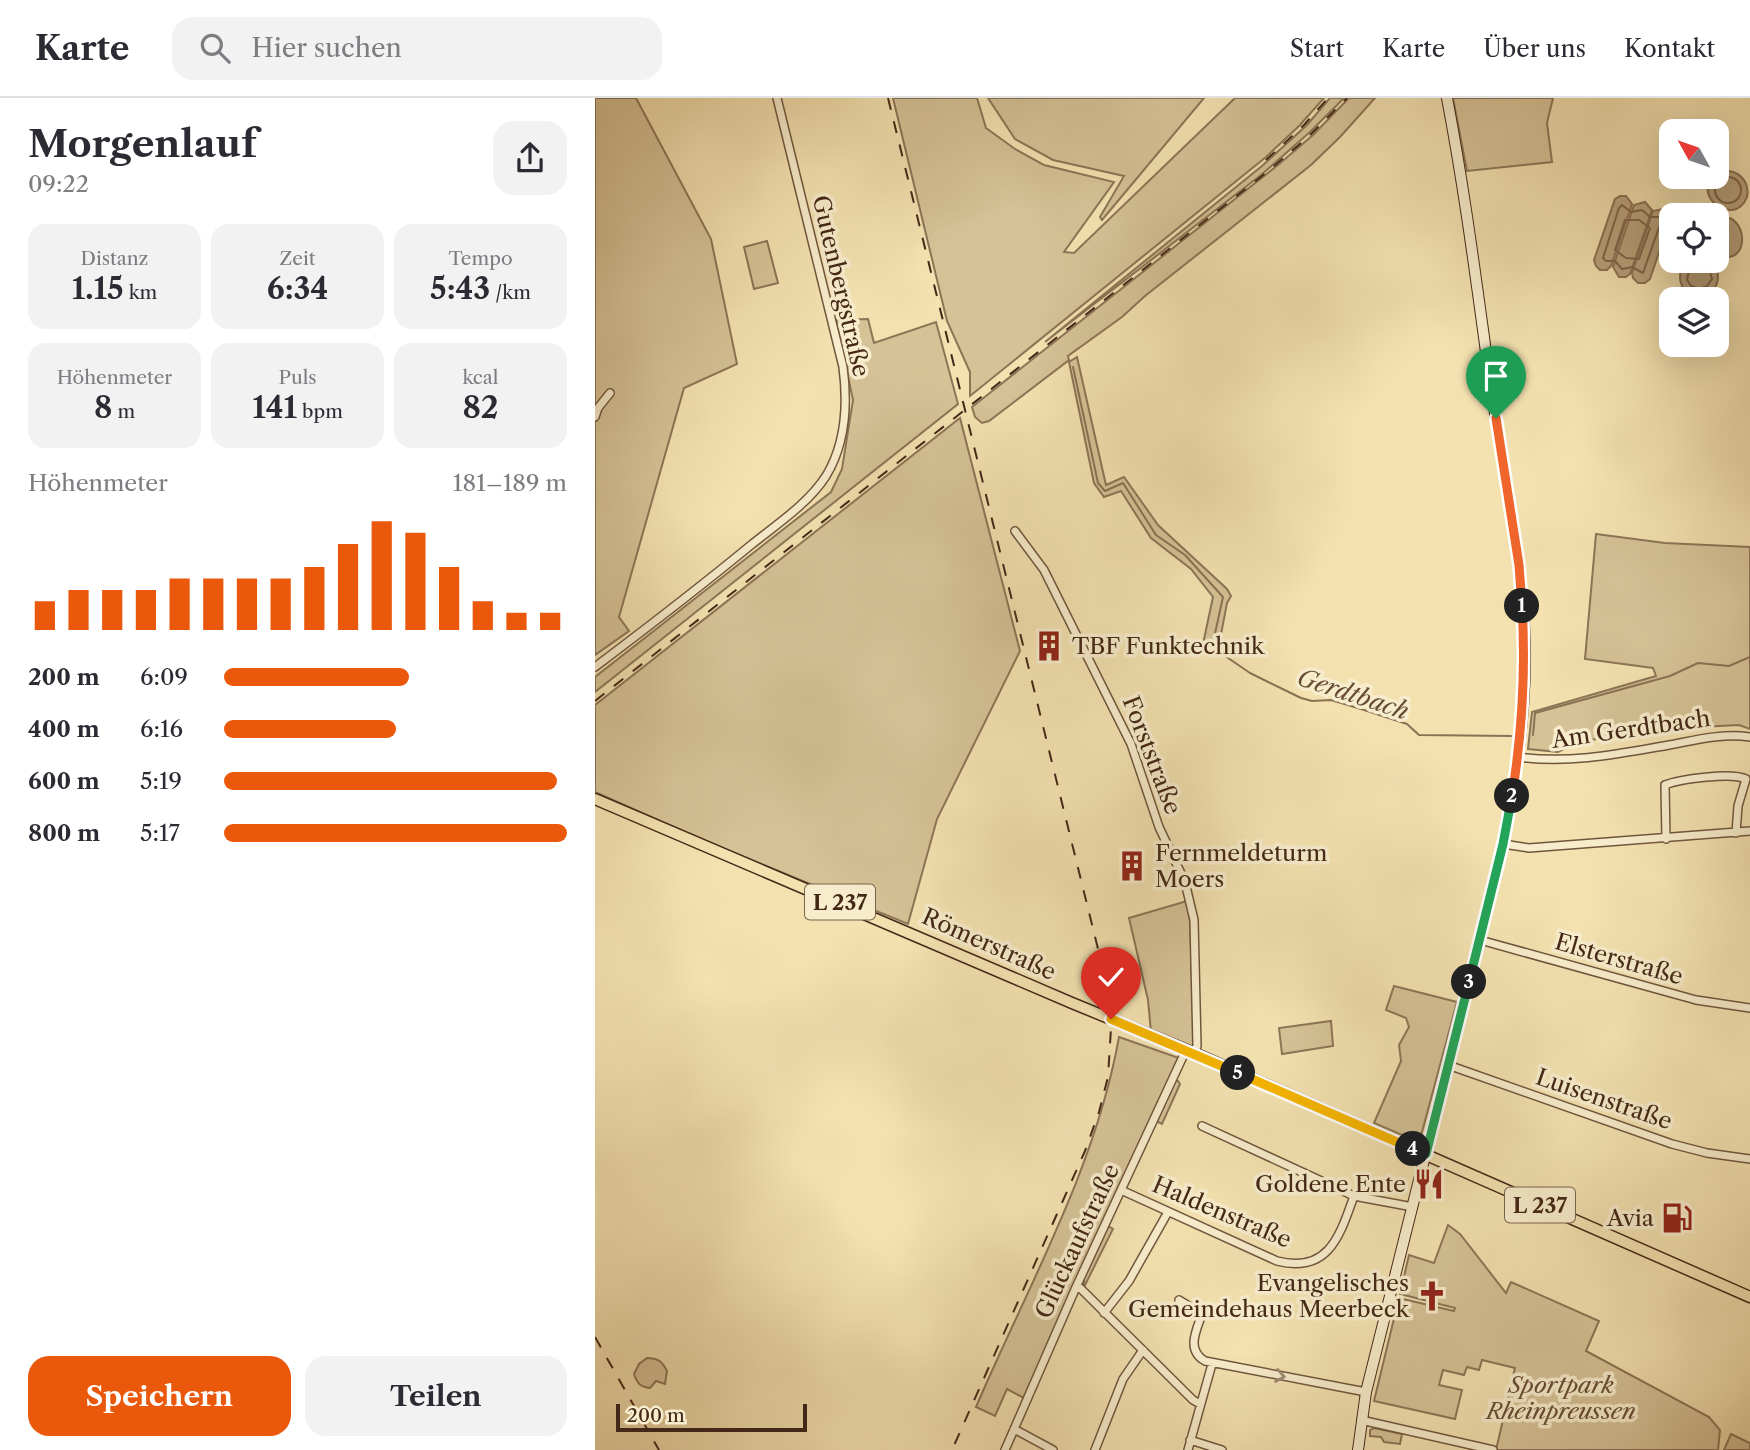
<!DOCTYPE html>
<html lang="de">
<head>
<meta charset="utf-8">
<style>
  :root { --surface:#fff; --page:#f2f2f3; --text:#2b2b33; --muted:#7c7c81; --line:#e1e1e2; --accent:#ea580c }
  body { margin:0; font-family:"Libre Caslon Text",serif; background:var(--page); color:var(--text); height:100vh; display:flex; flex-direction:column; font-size:26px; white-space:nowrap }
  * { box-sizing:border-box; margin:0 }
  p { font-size:23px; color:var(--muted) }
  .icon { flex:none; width:38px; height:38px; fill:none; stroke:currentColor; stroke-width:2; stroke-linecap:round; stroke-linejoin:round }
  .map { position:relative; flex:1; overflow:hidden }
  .sheet { display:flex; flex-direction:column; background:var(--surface); width:595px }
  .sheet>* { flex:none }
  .needle { width:46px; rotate:310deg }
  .controls { position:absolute; left:1064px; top:21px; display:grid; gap:14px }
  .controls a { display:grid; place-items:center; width:70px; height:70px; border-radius:14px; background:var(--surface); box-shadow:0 7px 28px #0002; font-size:35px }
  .scale { position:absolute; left:21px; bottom:18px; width:191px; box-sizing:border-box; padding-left:7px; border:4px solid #442817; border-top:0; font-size:19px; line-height:24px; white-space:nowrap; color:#442817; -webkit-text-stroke:5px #f7eccc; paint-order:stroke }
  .pin { position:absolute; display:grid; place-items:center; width:60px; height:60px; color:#fff; margin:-72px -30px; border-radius:50% 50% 50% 0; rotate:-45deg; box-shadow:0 0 7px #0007 }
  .pin .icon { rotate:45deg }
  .km { position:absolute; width:35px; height:35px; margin:-18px; border-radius:50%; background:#222; color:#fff; font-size:19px; line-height:35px; text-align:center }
  .round { display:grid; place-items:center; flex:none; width:74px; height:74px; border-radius:21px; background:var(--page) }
  .overview { display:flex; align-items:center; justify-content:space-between; height:119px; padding:0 28px }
  h1 { font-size:38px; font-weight:800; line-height:52px }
  .figures { display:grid; grid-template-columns:repeat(3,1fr); gap:10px; height:119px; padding:7px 28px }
  .figures div { display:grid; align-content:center; border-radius:18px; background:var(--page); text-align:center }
  .figures b { font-size:30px; font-weight:800 }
  .figures small { font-size:19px; font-weight:400 }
  .figures p { font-size:19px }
  .chart { height:196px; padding:14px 28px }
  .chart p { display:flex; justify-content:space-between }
  .chart svg { width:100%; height:126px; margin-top:7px; stroke:var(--accent); stroke-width:6 }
  .action { display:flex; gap:14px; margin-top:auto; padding:14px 28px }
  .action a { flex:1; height:80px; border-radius:21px; background:var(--accent); color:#fff; font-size:28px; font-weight:800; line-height:80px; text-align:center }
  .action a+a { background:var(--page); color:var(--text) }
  ul { padding:0 28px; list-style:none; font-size:23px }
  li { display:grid; grid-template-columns:112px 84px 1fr; align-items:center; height:52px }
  li i { height:18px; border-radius:9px; background:var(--accent) }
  header { display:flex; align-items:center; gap:42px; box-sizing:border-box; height:98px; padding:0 35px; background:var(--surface); border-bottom:2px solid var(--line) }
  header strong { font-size:33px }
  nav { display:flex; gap:38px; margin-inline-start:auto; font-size:24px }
  .search { width:490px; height:63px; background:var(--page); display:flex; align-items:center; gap:18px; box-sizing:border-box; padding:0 24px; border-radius:21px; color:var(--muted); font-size:26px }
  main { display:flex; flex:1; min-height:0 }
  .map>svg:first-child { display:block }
  .green { fill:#d5c296; stroke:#8c7556; stroke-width:2 }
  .water { fill:#b8a27c; stroke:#8a7154; stroke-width:2 }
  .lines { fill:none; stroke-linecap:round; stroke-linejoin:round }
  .shore { stroke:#7e654a; stroke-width:2 }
  .stream { stroke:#8a7154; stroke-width:2 }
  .street-casing { stroke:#70563d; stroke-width:10 }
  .secondary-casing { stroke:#442817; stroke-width:12 }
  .primary-casing { stroke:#442817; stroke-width:13 }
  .street { stroke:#f7eccc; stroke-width:7 }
  .secondary { stroke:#f7eccc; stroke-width:10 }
  .primary { stroke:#f3e1b0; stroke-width:10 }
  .rail { stroke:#442817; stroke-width:2; stroke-dasharray:12 12; stroke-linecap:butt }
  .oneway { stroke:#9e8a72 }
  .split-1-casing { stroke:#fff; stroke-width:14 }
  .split-2-casing { stroke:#fff; stroke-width:14 }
  .split-3-casing { stroke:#fff; stroke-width:14 }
  .split-4-casing { stroke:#fff; stroke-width:14 }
  .split-5-casing { stroke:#fff; stroke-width:14 }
  .split-6-casing { stroke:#fff; stroke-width:14 }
  .split-1 { stroke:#f0652b; stroke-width:9 }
  .split-2 { stroke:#f0652b; stroke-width:9 }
  .split-3 { stroke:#22a559; stroke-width:9 }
  .split-4 { stroke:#22a559; stroke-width:9 }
  .split-5 { stroke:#f5b400; stroke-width:9 }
  .split-6 { stroke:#f5b400; stroke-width:9 }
  .labels { text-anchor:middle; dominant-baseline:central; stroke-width:7; stroke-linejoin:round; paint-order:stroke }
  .shield { fill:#f7eccc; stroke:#7a634d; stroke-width:2 }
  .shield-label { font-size:21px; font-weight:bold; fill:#442817 }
  .street-label { font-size:23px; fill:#442817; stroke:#f7eccc }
  .poi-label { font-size:23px; fill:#442817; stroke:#f7eccc; text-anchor:end }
  .park-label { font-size:23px; font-style:italic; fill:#684e37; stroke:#f7eccc }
  .water-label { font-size:24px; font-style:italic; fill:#674d35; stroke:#f7eccc }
</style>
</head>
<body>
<header>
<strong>Karte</strong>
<div class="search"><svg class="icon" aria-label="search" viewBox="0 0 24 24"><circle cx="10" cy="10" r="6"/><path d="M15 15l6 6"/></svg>Hier suchen</div>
<nav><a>Start</a><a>Karte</a><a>Über uns</a><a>Kontakt</a></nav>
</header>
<main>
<section class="sheet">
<div class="overview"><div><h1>Morgenlauf</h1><p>09:22</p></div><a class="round"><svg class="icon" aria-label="share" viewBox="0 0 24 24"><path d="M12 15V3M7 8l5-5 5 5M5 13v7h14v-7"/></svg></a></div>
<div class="figures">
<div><p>Distanz</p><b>1.15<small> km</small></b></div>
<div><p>Zeit</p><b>6:34</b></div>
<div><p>Tempo</p><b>5:43<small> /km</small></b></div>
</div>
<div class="figures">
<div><p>Höhenmeter</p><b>8<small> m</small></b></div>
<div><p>Puls</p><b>141<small> bpm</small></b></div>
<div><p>kcal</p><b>82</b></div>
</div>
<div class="chart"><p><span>Höhenmeter</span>181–189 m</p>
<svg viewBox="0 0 160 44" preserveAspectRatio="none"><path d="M5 44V34M15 44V30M25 44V30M35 44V30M45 44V26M55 44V26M65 44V26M75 44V26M85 44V22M95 44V14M105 44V6M115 44V10M125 44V22M135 44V34M145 44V38M155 44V38"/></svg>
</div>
<ul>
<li><b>200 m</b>6:09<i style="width:54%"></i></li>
<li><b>400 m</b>6:16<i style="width:50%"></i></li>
<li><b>600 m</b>5:19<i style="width:97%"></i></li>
<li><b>800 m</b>5:17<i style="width:100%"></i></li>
</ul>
<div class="action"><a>Speichern</a><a>Teilen</a></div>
</section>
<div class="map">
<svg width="1155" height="1352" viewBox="0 0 1155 1352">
  <rect width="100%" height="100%" fill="#f3e1b0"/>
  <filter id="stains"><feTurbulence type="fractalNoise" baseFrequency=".00286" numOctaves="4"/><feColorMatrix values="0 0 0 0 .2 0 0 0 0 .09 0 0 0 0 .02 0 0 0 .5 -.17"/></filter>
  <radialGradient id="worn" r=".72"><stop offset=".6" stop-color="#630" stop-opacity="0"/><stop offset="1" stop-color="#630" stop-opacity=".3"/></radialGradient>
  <path class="green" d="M0 0H41L116 141 142 266 89 290 24 519 34 533 0 557Z
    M298 0H382L391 30 420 51 449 67 519 84 469 154 479 155 640 0H729L704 28 671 59 375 298V274L352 223Z
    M393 0H609L507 122 505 119 529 78 458 62 420 41Z
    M735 0H749L715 34 666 77 450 244 667 68 712 27Z
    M754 0H780L745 39 716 67 550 198 527 219 473 258 474 262 394 323 387 325 380 319 377 309 683 67 718 37Z
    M858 0H958L952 25 957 64 872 73Z
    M172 143 183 185 159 191 149 149Z
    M273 221 279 245 341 224 363 306 0 594V579L236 394 247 371 258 302 241 222Z
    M482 259 511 387 529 379 563 427 632 491 636 498 632 505 624 547 608 546 618 499 596 471 556 440 526 393 509 399 499 385 474 264Z
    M365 320 425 553 342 721 313 826 103 740 0 694V607Z
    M1001 436 1070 445 1155 449V631L1144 627 1067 631 983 644 963 654 933 651 937 614 1061 578 1058 570 990 561Z
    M592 803 595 822 599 947 596 949 556 934 553 902 534 820Z
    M799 888 862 904 827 1034 823 1040 816 1041 779 1025 806 963 804 947 814 929 811 920 791 912Z
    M736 923 738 948 687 956 684 930Z
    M524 939 584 960 429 1300 412 1291 400 1318 381 1309C433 1188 501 1069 524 939Z
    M579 983H583L585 986 567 1026 561 1023Z
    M853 1127 865 1136 911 1195 916 1184 1004 1223 991 1253 1114 1319 1125 1332 1123 1352H901L920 1270 887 1262 884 1272 872 1269 869 1277 848 1272 844 1287 867 1292 860 1321 779 1303 804 1200 859 1213 860 1210 805 1196 814 1157 839 1165Z
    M513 1128 518 1131 489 1189V1180Z
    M52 1260C63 1260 67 1263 72 1273L70 1286 61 1283 55 1290C45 1289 42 1285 39 1276L44 1266Z
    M779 1330 807 1336 805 1346 789 1344 786 1339 775 1338V1332Z
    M1136 1336 1155 1345V1352H1129Z"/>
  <path class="water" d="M1127 73C1143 71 1155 83 1152 99 1139 133 1088 92 1127 73Z
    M1025 98H1031L1037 106 1016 168 1012 172H1005L1001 168 999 162 1020 101Z
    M1050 104 1057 112 1035 176 1031 179H1024L1018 169 1039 107Z
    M1068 111 1073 114 1076 119 1055 181 1050 185H1043L1038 180 1037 175 1058 113Z
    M1135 120C1155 130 1150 169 1122 157V123Z
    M1085 179a19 19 0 1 1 38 0a19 19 0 1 1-38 0Z"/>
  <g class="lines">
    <path class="shore" d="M1120 92a13 13 0 1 1 26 0a13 13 0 1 1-26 0Z
      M1027 107 1036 114 1047 112 1055 119H1064L1067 121 1048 175 1037 169 1027 171 1020 163H1011L1008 160 1024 110Z
      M1030 122H1044L1055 130 1044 161 1031 160 1020 152Z
      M1096 163 1092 182 1096 188 1104 191 1112 188 1117 181 1112 163"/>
    <path class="stream" d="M478 269 503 385 510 393 528 385 561 437 590 457 628 499 617 549 655 575 706 600 717 603 736 602 766 611 812 626 824 637 916 638
      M938 637 940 615 1075 578 1103 565 1134 568 1155 559"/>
    <g class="street-casing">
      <path id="street" d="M0 319 3 310 15 295
        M420 433 449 472 536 646 564 729 590 784 599 822 602 948 599 955
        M0 569C53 529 105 489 156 447 182 426 213 406 231 378 251 345 253 307 248 269L182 0
        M923 659C975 666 1023 656 1074 647 1101 642 1128 635 1155 639
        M1071 741 1070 687C1085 681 1137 674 1151 681L1143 708 1141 735
        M908 746 934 750 1155 733
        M885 842 1101 902 1155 910
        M853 967 1077 1046 1112 1055 1155 1061
        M607 1028 759 1098 818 1109
        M526 1092 682 1163C734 1176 745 1137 759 1098
        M482 1187 598 1302 605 1306
        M584 1202 607 1216C601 1233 591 1252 610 1263L771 1294
        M509 1215 534 1183 573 1114
        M766 1322 898 1352
        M419 1331 458 1352
        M595 1342 627 1352
        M410 1352 482 1187 591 952
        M500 1352 528 1281 548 1252
        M593 1352 617 1266"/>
    </g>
    <g class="secondary-casing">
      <path id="secondary" d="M763 1352 771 1294 908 746C921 682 931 617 930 551 928 461 908 372 895 283 882 189 870 94 852 0"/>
    </g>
    <g class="primary-casing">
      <path id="primary" d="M0 701 477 905 599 955 1155 1199"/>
    </g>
    <use href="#street" class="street"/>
    <use href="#secondary" class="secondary"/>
    <use href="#primary" class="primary"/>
    <path class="rail" d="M293 0 506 863 516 930 513 979 504 1014 490 1053 357 1352
      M671 62 709 27 733 0
      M0 603 672 74 712 40 752 0
      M0 1239 64 1352"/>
  </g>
  <defs><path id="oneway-chevron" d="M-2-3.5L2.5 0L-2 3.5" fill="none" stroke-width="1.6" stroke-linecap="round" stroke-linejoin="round" transform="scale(1.75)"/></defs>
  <use class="oneway" href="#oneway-chevron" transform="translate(685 1278) rotate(10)"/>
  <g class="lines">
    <g class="split-1-casing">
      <path id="split-1" d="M901 320 924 467 927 508"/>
    </g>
    <g class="split-2-casing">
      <path id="split-2" d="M917 698C927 635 931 573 927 508"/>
    </g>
    <g class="split-3-casing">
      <path id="split-3" d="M874 884 908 746 917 698"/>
    </g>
    <g class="split-4-casing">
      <path id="split-4" d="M818 1051 831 1056 874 884"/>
    </g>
    <g class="split-5-casing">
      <path id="split-5" d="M643 975 818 1051"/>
    </g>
    <g class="split-6-casing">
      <path id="split-6" d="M516 921 643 975"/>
    </g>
    <use href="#split-1" class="split-1"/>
    <use href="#split-2" class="split-2"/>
    <use href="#split-3" class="split-3"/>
    <use href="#split-4" class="split-4"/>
    <use href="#split-5" class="split-5"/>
    <use href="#split-6" class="split-6"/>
  </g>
  <defs>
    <g id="building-bare" transform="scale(2.415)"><path d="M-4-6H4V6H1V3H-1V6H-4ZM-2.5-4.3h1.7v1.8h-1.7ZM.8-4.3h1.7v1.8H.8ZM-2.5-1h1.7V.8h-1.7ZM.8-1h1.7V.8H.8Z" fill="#8f2418" stroke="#f7eccc" stroke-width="2.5" paint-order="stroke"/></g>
    <g id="restaurant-bare" transform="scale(2.415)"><path d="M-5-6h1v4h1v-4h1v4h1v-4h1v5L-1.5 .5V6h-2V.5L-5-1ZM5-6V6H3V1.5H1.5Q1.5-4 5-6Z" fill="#8f2418" stroke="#f7eccc" stroke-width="2.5" paint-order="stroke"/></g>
    <g id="fuel-bare" transform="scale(2.415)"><path d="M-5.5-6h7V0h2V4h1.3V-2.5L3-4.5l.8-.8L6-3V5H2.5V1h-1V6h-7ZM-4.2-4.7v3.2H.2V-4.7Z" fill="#8f2418" stroke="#f7eccc" stroke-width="2.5" paint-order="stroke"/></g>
    <g id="church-bare" transform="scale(2.415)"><path d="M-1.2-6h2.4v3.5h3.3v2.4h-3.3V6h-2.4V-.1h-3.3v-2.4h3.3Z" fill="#8f2418" stroke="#f7eccc" stroke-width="2.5" paint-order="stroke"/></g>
  </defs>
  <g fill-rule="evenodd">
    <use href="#building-bare" x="454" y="548"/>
    <use href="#building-bare" x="537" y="768"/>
    <use href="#restaurant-bare" x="834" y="1086"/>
    <use href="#fuel-bare" x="1082" y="1120"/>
    <use href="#church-bare" x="837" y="1198"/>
  </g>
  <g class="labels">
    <g class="shield">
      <rect x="210" y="786.5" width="70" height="35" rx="5"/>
      <rect x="910" y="1089.5" width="70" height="35" rx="5"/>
    </g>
    <g class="shield-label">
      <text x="245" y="804">L 237</text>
      <text x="945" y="1107">L 237</text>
    </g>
    <g class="street-label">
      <text transform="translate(246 188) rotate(77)">Gutenbergstraße</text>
      <text transform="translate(1036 631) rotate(-8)">Am Gerdtbach</text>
      <text transform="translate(557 657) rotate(69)">Forststraße</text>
      <text transform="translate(394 846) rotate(24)">Römerstraße</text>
      <text transform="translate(1024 861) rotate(16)">Elsterstraße</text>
      <text transform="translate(1009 1001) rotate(19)">Luisenstraße</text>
      <text transform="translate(627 1114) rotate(23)">Haldenstraße</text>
      <text transform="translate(482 1143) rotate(-65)">Glückaufstraße</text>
    </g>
    <g class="poi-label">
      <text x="477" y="548" text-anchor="start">TBF Funktechnik</text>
      <text x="560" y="755" text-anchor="start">Fernmeldeturm<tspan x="560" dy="26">Moers</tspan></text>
      <text x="811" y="1086">Goldene Ente</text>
      <text x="1059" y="1120">Avia</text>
      <text x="814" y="1185">Evangelisches<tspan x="814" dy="26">Gemeindehaus Meerbeck</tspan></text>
    </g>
    <g class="park-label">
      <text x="966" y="1287">Sportpark<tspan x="966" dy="26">Rheinpreussen</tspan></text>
    </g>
    <g class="water-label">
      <text transform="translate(758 596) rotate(18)">Gerdtbach</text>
    </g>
  </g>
  <rect width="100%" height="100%" filter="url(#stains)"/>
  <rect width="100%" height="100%" fill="url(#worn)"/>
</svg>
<div class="controls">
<a><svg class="needle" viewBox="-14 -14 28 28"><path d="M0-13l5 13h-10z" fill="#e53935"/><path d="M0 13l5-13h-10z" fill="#7c7c81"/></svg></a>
<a><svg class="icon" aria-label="locate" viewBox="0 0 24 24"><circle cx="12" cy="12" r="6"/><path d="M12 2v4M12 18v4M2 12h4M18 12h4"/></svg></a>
<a><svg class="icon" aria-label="layers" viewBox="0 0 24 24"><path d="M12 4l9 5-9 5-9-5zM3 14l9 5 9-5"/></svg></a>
</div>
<div class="scale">200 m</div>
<div class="pin" style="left:901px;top:320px;background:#1e9e55"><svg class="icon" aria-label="arrive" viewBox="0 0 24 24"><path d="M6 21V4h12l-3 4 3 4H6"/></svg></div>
<div class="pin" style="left:516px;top:921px;background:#d93025"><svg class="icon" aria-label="check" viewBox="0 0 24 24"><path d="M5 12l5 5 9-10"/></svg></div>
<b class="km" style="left:927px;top:508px">1</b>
<b class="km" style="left:917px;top:698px">2</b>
<b class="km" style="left:874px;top:884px">3</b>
<b class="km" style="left:818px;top:1051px">4</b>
<b class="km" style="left:643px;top:975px">5</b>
</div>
</main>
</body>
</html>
